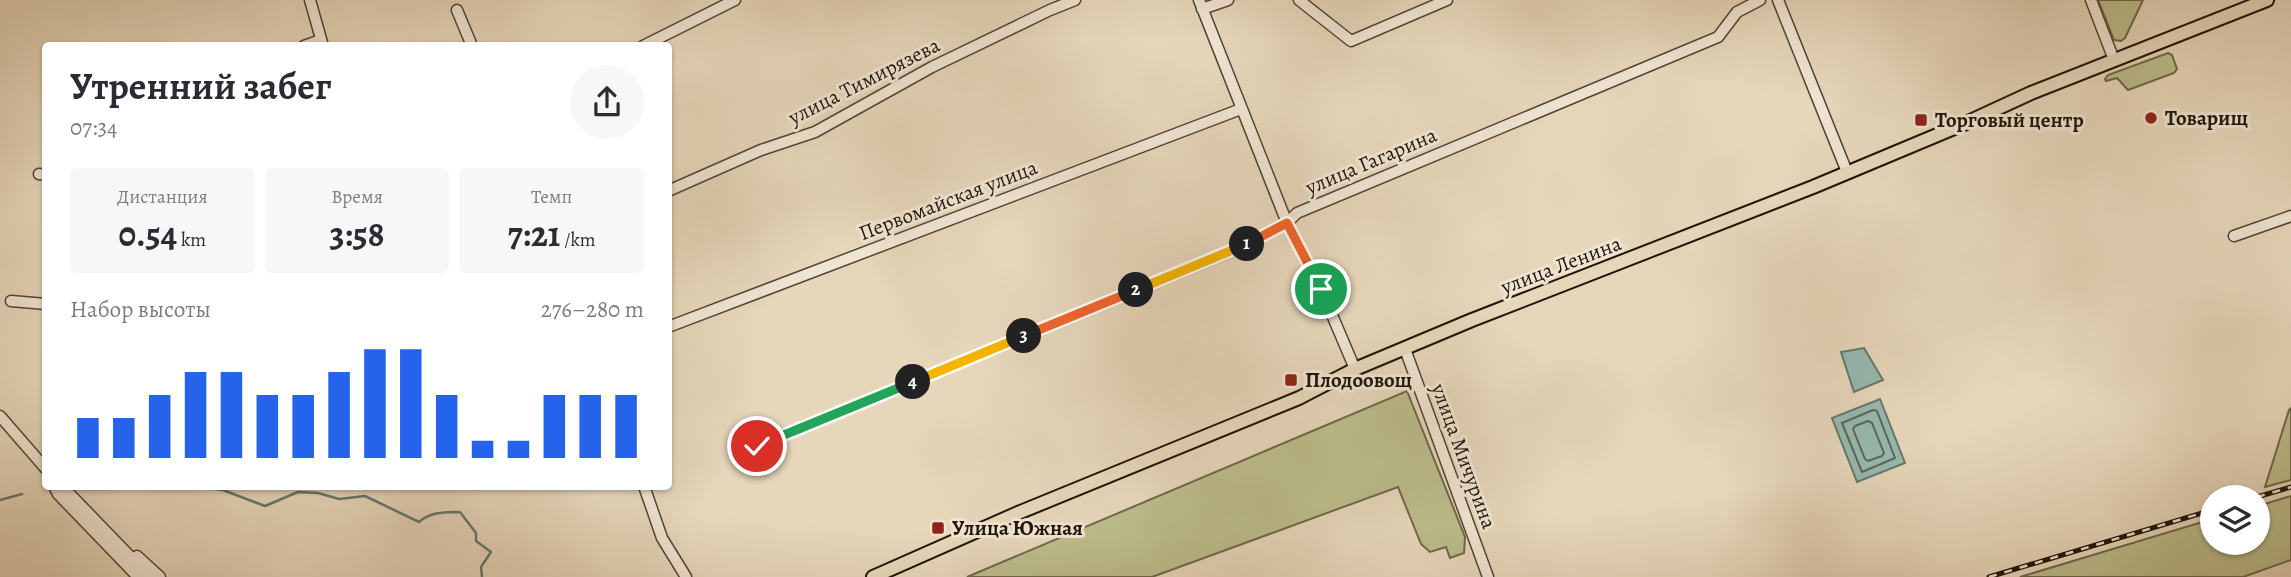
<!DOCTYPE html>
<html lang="ru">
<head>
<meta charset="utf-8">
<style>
  :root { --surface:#fff; --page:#f7f7f7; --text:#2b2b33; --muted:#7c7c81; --accent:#2563eb }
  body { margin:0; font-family:Alegreya,serif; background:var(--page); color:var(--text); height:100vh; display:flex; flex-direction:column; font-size:26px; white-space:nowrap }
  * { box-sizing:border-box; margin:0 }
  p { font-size:23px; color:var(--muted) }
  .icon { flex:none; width:38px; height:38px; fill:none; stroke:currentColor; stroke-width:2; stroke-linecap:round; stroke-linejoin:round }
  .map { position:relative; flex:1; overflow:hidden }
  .side { position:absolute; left:42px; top:42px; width:630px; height:448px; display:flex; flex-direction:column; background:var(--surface); border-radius:7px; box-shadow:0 2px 5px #0004 }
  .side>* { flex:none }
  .tools { position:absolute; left:2200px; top:485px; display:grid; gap:14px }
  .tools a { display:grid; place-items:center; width:70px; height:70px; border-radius:50%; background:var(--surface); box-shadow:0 2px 5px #0004; font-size:35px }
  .pin { position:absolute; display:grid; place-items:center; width:60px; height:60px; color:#fff; margin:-30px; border:4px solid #fff; border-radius:50%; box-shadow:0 2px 7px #0007 }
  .km { position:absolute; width:35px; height:35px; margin:-18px; border-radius:50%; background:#222; color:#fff; font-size:19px; line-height:35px; text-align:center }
  .round { display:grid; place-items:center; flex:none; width:74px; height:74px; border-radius:37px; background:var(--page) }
  .overview { display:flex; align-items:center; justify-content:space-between; height:119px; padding:0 28px }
  h1 { font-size:38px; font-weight:700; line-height:52px }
  .metrics { display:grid; grid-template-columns:repeat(3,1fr); gap:10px; height:119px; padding:7px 28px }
  .metrics div { display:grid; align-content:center; border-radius:7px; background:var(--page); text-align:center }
  .metrics b { font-size:35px; font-weight:700 }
  .metrics small { font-size:19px; font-weight:400 }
  .metrics p { font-size:19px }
  .chart { height:196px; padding:14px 28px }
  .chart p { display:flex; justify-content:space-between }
  .chart svg { width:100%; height:126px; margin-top:7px; stroke:var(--accent); stroke-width:6 }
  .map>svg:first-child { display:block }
  .green { fill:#bcbc8b; stroke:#6e6849; stroke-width:2 }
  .water { fill:#96b9af; stroke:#66776c; stroke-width:2 }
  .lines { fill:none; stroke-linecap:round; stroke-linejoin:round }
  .shore { stroke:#5a665b; stroke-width:2 }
  .stream { stroke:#66776c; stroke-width:2.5 }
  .minor-casing { stroke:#514434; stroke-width:13 }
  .major-casing { stroke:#1f1407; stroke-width:16 }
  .minor { stroke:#efe4d2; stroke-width:10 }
  .major { stroke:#e6d6ba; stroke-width:12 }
  .rail-casing { stroke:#1f1407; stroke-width:5 }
  .rail { stroke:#efe4d2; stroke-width:2.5; stroke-dasharray:8; stroke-linecap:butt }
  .split-1-casing { stroke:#fff; stroke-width:14 }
  .split-2-casing { stroke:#fff; stroke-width:14 }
  .split-3-casing { stroke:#fff; stroke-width:14 }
  .split-4-casing { stroke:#fff; stroke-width:14 }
  .split-5-casing { stroke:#fff; stroke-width:14 }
  .split-6-casing { stroke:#fff; stroke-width:14 }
  .split-1 { stroke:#f0652b; stroke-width:9 }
  .split-2 { stroke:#f5b400; stroke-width:9 }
  .split-3 { stroke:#f0652b; stroke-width:9 }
  .split-4 { stroke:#f5b400; stroke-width:9 }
  .split-5 { stroke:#22a559; stroke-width:9 }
  .split-6 { stroke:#22a559; stroke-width:9 }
  .poi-dot { fill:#8f2418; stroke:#efe4d2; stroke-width:2.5 }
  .labels { text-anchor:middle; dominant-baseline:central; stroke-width:6; stroke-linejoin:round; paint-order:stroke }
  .street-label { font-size:21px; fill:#1f1407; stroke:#efe4d2 }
  .poi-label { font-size:21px; font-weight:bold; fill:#1f1407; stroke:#efe4d2; text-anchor:start }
</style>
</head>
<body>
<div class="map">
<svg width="2291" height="577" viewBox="0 0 2291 577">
  <rect width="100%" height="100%" fill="#e6d6ba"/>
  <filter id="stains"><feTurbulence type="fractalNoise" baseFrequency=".00286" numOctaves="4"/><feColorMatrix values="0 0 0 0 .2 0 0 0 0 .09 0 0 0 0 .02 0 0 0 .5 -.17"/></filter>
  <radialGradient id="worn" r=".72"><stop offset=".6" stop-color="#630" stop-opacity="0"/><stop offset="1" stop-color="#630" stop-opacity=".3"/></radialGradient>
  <path class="green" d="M2098 0H2143L2125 38 2121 41 2114 40Z
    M2168 53 2172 55 2177 69 2174 73 2128 90 2117 78 2106 81 2105 79 2108 75Z
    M1407 391 1465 537 1464 553 1450 558 1446 547 1430 552 1421 544 1398 487 1152 577H967Z
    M2291 408V480L2265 487 2289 410Z
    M2291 496V560L2243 577H2020L2212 519V542H2258V506Z"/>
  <path class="water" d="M1864 348 1883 380 1854 392 1841 352Z
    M1880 399 1905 463 1857 482 1832 418Z"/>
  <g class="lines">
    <path class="shore" d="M1873 410 1877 411 1895 458 1862 472 1842 423Z
      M1868 421 1872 423 1884 453 1882 456 1868 461 1865 459 1853 429 1855 426Z"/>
    <path class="stream" d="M193 486 223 490 265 506 298 492 318 493 339 499 365 496 419 522C430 512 445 512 460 512L476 533V541L491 552 481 567 482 577
      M0 500 22 494"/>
    <g class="minor-casing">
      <path id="minor" d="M310 0 323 46
        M1199 0 1287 223 1321 289 1355 369
        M1299 0 1351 41 1447 0
        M1778 0 1847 172
        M2091 0 2114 60
        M1202 9 1228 0
        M457 10 472 46
        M304 46 321 40
        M643 46 735 0
        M39 174 46 175
        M668 191 761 150 815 132 932 67 1050 10 1075 0
        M2234 236 2291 216
        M11 301 46 304
        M668 327 1241 109
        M1405 349 1488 577
        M0 416 46 469
        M757 446 1244 246 1287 223 1297 213 1718 37 1737 12 1760 0
        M54 486 58 494 138 577
        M62 486 150 577
        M644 486 662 538 686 577
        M137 556 160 577"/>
    </g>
    <g class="major-casing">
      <path id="major" d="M873 577 1018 513 1299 398 1355 369 1472 320 1813 187 1966 123 2031 93 2267 0"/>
    </g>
    <use href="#minor" class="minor"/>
    <use href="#major" class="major"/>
    <g class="rail-casing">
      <path id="rail" d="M2257 497 2291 487
        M1989 577 2212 510"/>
    </g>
    <use href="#rail" class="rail"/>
  </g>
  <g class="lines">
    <g class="split-1-casing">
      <path id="split-1" d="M1247 244 1287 223 1321 289"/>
    </g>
    <g class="split-2-casing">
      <path id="split-2" d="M1136 290 1247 244"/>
    </g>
    <g class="split-3-casing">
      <path id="split-3" d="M1024 336 1136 290"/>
    </g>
    <g class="split-4-casing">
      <path id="split-4" d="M913 382 1024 336"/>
    </g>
    <g class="split-5-casing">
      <path id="split-5" d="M801 428 913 382"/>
    </g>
    <g class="split-6-casing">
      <path id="split-6" d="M757 446 801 428"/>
    </g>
    <use href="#split-1" class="split-1"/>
    <use href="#split-2" class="split-2"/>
    <use href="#split-3" class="split-3"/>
    <use href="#split-4" class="split-4"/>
    <use href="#split-5" class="split-5"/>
    <use href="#split-6" class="split-6"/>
  </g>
  <g class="poi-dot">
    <circle cx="2151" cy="118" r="7"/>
    <rect x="1914" y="113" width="14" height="14" rx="3.5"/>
    <rect x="1284" y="373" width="14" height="14" rx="3.5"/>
    <rect x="931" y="521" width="14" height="14" rx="3.5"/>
  </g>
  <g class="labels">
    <g class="street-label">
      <text transform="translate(864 81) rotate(-27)">улица Тимирязева</text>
      <text transform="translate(1371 161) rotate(-23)">улица Гагарина</text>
      <text transform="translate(948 200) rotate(-21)">Первомайская улица</text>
      <text transform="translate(1561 265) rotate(-21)">улица Ленина</text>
      <text transform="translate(1464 456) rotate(70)">улица Мичурина</text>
    </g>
    <g class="poi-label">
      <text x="2165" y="118">Товарищ</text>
      <text x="1935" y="120">Торговый центр</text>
      <text x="1305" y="380">Плодоовощ</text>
      <text x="952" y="528">Улица Южная</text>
    </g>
  </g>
  <rect width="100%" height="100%" filter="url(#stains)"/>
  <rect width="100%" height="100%" fill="url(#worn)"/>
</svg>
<div class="tools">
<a><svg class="icon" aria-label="layers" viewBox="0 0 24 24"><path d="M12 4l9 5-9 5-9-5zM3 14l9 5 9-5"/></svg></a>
</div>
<div class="pin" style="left:1321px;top:289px;background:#1e9e55"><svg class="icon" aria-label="arrive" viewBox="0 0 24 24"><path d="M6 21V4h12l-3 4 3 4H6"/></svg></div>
<div class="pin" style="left:757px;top:446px;background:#d93025"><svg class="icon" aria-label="check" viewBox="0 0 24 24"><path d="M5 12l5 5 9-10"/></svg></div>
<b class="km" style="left:1247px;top:244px">1</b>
<b class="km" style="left:1136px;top:290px">2</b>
<b class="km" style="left:1024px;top:336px">3</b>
<b class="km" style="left:913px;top:382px">4</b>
<section class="side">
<div class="overview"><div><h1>Утренний забег</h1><p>07:34</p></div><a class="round"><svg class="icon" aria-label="share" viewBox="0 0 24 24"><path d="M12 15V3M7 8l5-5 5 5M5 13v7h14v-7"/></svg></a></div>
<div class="metrics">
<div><p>Дистанция</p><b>0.54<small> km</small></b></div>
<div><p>Время</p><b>3:58</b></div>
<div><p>Темп</p><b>7:21<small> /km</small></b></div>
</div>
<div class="chart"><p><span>Набор высоты</span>276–280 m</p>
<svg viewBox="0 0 160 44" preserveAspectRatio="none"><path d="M5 44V30M15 44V30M25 44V22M35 44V14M45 44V14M55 44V22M65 44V22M75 44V14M85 44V6M95 44V6M105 44V22M115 44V38M125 44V38M135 44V22M145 44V22M155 44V22"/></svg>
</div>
</section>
</div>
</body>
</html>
